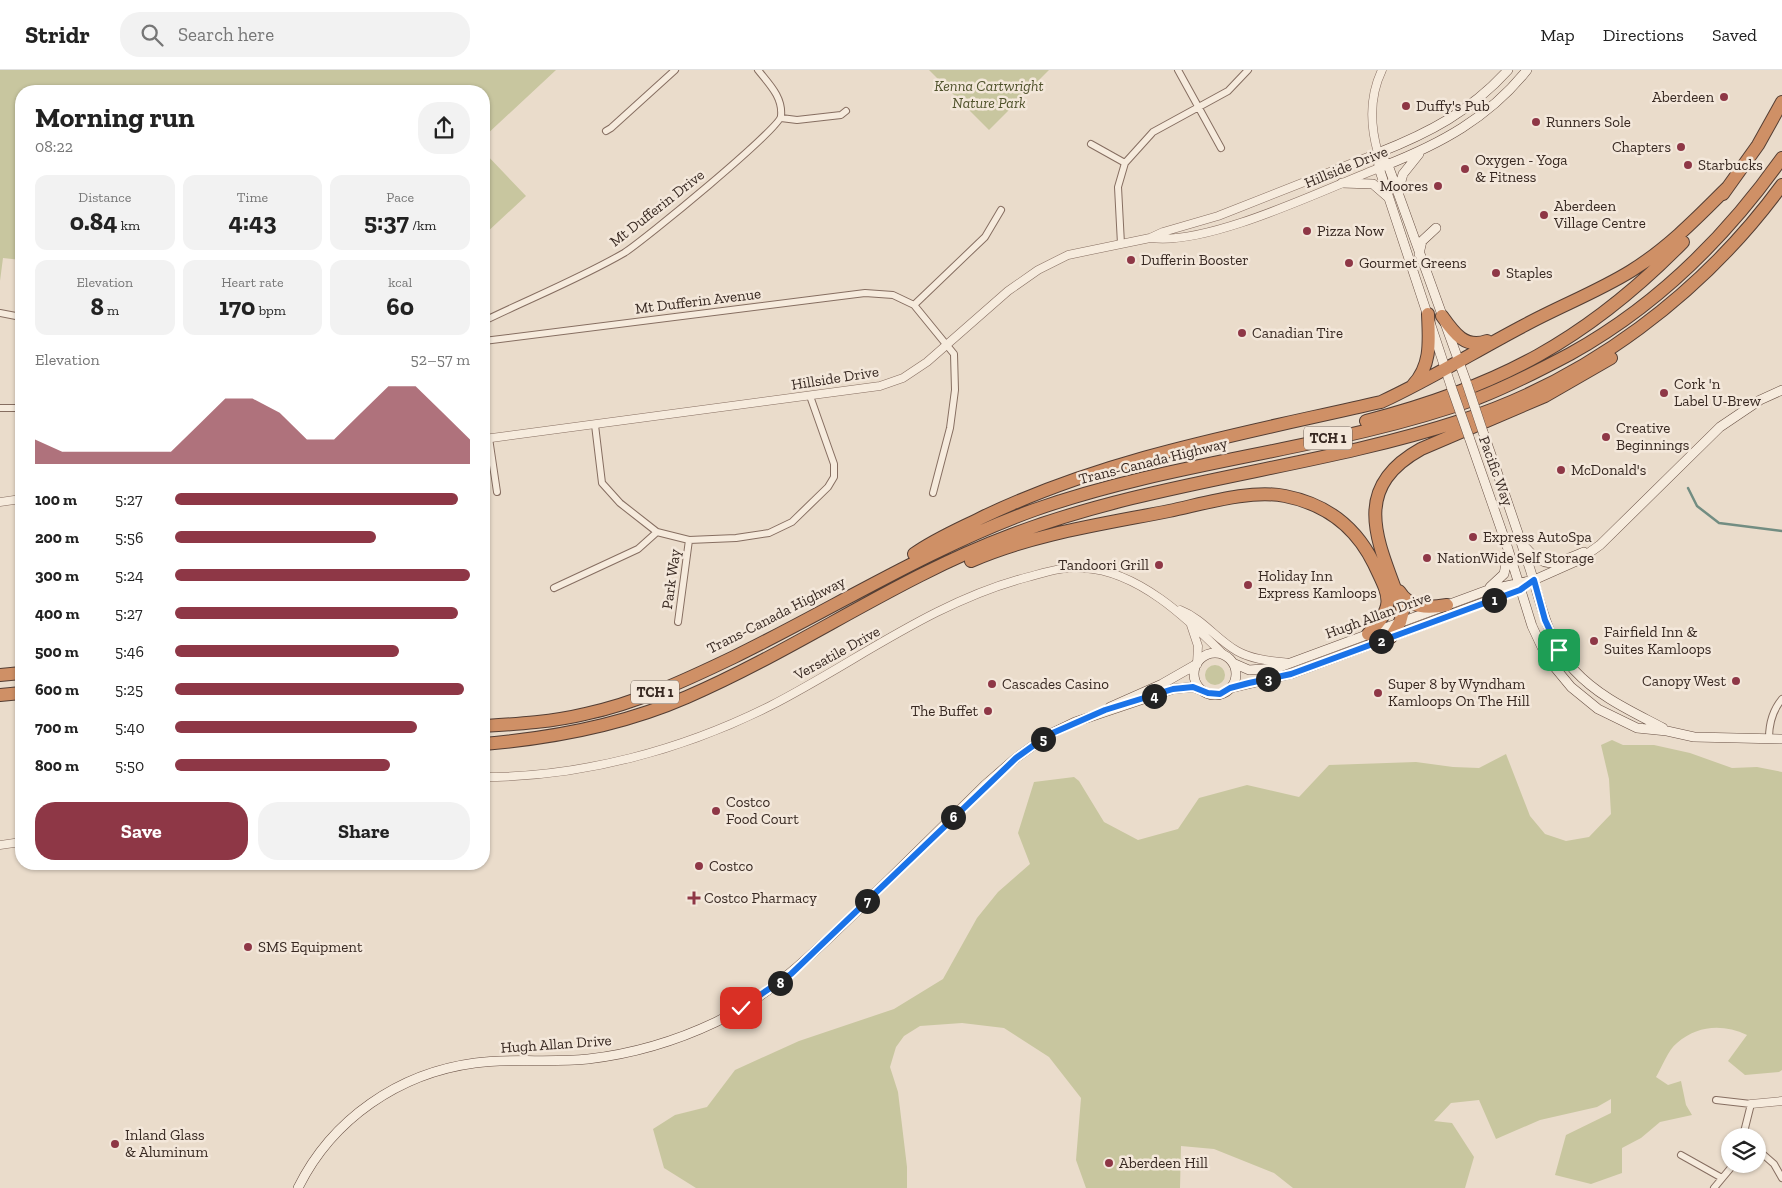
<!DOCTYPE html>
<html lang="en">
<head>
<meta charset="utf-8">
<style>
  :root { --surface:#fff; --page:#f2f2f2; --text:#222; --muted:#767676; --line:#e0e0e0; --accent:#8e3746 }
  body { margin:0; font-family:"Zilla Slab",serif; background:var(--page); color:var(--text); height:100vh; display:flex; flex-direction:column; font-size:19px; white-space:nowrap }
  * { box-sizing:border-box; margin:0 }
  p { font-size:16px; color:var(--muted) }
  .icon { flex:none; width:28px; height:28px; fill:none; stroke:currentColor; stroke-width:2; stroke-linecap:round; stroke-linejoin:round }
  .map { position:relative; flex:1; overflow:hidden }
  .sheet { position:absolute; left:15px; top:15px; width:475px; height:785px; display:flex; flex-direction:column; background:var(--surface); border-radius:20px; box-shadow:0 1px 4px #0004 }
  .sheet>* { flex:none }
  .controls { position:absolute; left:1721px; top:1058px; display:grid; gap:10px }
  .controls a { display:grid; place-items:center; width:45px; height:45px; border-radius:50%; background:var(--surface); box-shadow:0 1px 4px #0004; font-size:25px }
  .pin { position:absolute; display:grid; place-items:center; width:42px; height:42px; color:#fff; margin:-21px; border-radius:10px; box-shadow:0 2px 8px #0006 }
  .km { position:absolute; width:25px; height:25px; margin:-12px; border-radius:50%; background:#222; color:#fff; font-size:14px; line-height:25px; text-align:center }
  .round { display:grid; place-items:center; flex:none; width:52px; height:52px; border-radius:20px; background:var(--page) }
  .summary { display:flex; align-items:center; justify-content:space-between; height:85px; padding:0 20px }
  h1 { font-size:28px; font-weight:700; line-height:38px }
  .metrics { display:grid; grid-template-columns:repeat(3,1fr); gap:8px; height:85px; padding:5px 20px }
  .metrics div { display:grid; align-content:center; border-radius:12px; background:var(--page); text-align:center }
  .metrics b { font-size:25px; font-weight:700 }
  .metrics small { font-size:14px; font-weight:400 }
  .metrics p { font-size:14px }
  .chart { height:140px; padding:10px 20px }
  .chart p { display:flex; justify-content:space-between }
  .chart svg { width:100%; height:90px; margin-top:5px; fill:var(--accent); opacity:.7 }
  .button { display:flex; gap:10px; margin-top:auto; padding:10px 20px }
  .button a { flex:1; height:58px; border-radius:20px; background:var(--accent); color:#fff; font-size:20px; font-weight:700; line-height:58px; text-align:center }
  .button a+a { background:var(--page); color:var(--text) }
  ul { padding:0 20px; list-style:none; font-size:16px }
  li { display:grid; grid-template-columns:80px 60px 1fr; align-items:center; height:38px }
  li i { height:12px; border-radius:6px; background:var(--accent) }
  header { display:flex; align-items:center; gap:30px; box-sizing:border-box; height:70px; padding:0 25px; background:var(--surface); border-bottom:1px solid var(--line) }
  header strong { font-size:24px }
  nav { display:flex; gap:28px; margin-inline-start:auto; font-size:18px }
  .search { width:350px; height:45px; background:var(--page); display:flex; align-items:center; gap:12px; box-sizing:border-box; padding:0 18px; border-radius:20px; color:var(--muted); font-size:19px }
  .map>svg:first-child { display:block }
  .green { fill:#c8c69f }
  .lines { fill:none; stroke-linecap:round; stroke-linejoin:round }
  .stream { stroke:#728d82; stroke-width:2.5 }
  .minor-casing { stroke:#866e61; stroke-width:8 }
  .tertiary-casing { stroke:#866e61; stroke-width:9 }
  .secondary-casing { stroke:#685044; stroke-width:10 }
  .motorway-casing { stroke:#543e34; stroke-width:14 }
  .minor { stroke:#f6ebdd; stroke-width:6 }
  .tertiary { stroke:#f6ebdd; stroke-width:8 }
  .secondary { stroke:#f6ebdd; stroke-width:9 }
  .motorway { stroke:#cf9066; stroke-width:12 }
  .secondary-bridge-casing { stroke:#685044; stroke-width:10; stroke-linecap:butt }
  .secondary-bridge { stroke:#f6ebdd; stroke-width:9 }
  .route-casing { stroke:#fff; stroke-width:10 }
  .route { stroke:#1a73e8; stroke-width:6 }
  .poi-dot { fill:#8e3746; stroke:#f3e7da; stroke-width:2 }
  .labels { text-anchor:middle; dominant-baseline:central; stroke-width:5; stroke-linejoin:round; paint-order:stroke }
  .shield { fill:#f3e7da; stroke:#706259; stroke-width:1 }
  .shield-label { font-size:14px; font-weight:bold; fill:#382922 }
  .park-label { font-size:15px; font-style:italic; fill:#4f522b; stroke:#f3e7da }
  .poi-label { font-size:15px; fill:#382922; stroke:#f3e7da; text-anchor:start }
  .street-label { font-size:15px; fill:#382922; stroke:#f3e7da }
</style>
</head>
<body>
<header>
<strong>Stridr</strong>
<div class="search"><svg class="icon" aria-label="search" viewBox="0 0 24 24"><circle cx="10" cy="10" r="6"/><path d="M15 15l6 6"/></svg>Search here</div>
<nav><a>Map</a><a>Directions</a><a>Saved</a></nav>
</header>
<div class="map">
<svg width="1782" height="1118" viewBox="0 0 1782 1118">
  <rect width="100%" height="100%" fill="#eadccb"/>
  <path class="green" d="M0 0H556L484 67V21H21V190L3 188 0 211Z
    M929 0H1049L989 60Z
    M484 82 526 126 484 165Z
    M1205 605a10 10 0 1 1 20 0a10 10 0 1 1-20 0Z
    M1612 670 1623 675H1654L1690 683 1732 698 1757 697 1782 702V1000L1779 1002 1745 1005 1728 991 1747 965C1723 954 1698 955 1677 973 1668 980 1662 997 1656 1007L1668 1015 1681 1011 1686 1035 1692 1045 1660 1052 1641 1068 1622 1078V1103L1591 1114 1555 1105 1566 1065 1611 1043V1029L1597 1037 1540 1050 1496 1069 1479 1030 1451 1033 1434 1051 1452 1053 1474 1087 1465 1118H1293L1274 1103 1214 1079 1181 1076 1180 1118H1086L1076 1090 1081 1028 1049 987 1004 958 962 953 920 956 904 966 896 977 890 997 898 1022 907 1097V1118H696L664 1098 653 1059 675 1045 707 1037 735 1000 799 971 894 939 943 909 977 848 998 822 1030 794 1018 763 1034 712 1074 707 1079 711 1104 752 1138 770 1178 759 1199 728 1247 715 1299 727 1329 695 1416 692 1453 697 1479 698 1506 684 1530 746 1545 764 1566 771 1589 767 1611 744 1609 709 1601 675Z"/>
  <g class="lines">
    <path class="stream" d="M1688 418 1697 436 1719 453 1782 461"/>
    <g class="minor-casing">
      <path id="minor" d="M1178 0 1221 78
        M781 48 797 50 841 45 846 41
        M606 61 611 58 675 0
        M1091 74 1125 93
        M1121 174 1118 117 1125 93 1153 62 1228 21 1248 0
        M914 235 985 167 1001 140
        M0 243 21 247
        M484 251C529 229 581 208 624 183 643 171 780 59 781 46 783 27 769 14 758 0
        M484 271 865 223 893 225 914 235 954 284 955 320 950 358 933 423
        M0 338H21
        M595 355 602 413 620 433 657 462 689 470 736 468 769 463 792 452 828 417 834 407V394L810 326
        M489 368 497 422
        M554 518 638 479 657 462
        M678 552 689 470
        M1769 668C1769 653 1772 641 1782 629
        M1716 1030 1751 1034 1743 1066
        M1758 1080 1774 1094 1782 1108
        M1681 1085 1722 1108
        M1714 1118 1734 1094"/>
    </g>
    <g class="tertiary-casing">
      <path id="tertiary" d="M1151 168C1208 176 1323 120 1379 98
        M484 369 880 316 903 308 927 292 1008 221 1038 200 1068 185 1150 168 1163 162 1218 146 1378 83C1370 55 1369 27 1382 0
        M0 432 21 429
        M1180 540C1203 549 1216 569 1237 581 1253 590 1272 591 1290 593
        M1191 555 1198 576 1197 594
        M484 707C582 707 682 680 770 636 856 592 934 531 1028 507 1047 502 1065 496 1084 498 1138 501 1187 548 1223 584
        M0 775 21 772
        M1751 1034 1782 1031"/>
    </g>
    <g class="secondary-casing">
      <path id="secondary" d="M1378 83 1388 95 1467 314
        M1378 83C1429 63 1471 41 1508 0
        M1378 84 1379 98 1452 319
        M1384 96C1440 74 1489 48 1527 0
        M1342 113 1373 114 1388 127
        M1398 122 1403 104 1419 84
        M1419 184 1422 171 1436 158
        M1483 362C1499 407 1514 451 1529 496 1541 532 1547 571 1574 600 1599 627 1631 641 1663 658
        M1469 367 1508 479 1532 556 1547 588 1571 617 1598 639 1637 658 1667 661 1694 667 1782 669
        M1525 477C1546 502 1558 492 1584 482
        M1490 517 1504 504 1508 484
        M1194 604a21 21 0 1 1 42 0a21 21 0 1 1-42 0Z
        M1233 593 1249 600 1277 598 1488 520 1534 510 1579 490 1600 475 1720 357 1760 330 1782 320
        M1231 618 1291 604 1523 518
        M1110 637 1162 614 1197 594
        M298 1118C332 1049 399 1003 475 993 512 988 551 993 588 989 632 984 676 971 716 952 775 923 819 878 866 832 906 793 945 754 985 715L1016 688 1048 665 1075 652 1173 619 1193 617 1203 621"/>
    </g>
    <g class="motorway-casing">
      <path id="motorway" d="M1723 124 1758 75 1782 32
        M1442 246C1454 263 1465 279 1487 271
        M1413 315C1432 295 1429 270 1428 244
        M1366 351C1498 317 1587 270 1683 172
        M914 484C935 469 959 459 981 448 1107 387 1246 363 1381 332 1431 309 1477 280 1525 255 1560 236 1597 222 1631 201 1668 178 1697 148 1728 117
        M971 491C1033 464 1103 454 1169 441 1203 434 1250 419 1285 426 1326 434 1356 457 1374 494 1390 527 1396 536 1368 564
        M1399 521C1410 539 1428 538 1447 535
        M1391 567 1400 552 1403 541C1382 478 1345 421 1421 379L1545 326 1611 288
        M0 605 21 603
        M0 625 21 623
        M484 656C517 654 552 652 585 644 637 633 686 610 734 587 834 538 929 478 1034 440 1178 389 1334 380 1478 328 1509 316 1540 300 1570 284 1655 237 1726 167 1782 88
        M484 674C554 668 623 655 687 627 798 579 898 507 1011 465 1156 410 1313 399 1460 351 1588 310 1703 223 1782 115"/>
    </g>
    <use href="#minor" class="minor"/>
    <use href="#tertiary" class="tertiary"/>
    <use href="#secondary" class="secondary"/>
    <use href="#motorway" class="motorway"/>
    <g class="secondary-bridge-casing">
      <path id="secondary-bridge" d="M1467 314 1483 362
        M1452 319 1469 367"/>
    </g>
    <use href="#secondary-bridge" class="secondary-bridge"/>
  </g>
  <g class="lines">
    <g class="route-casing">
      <path id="route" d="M741 938 791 904 1016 688 1048 665 1105 640 1173 619 1193 617 1208 623 1220 624 1230 618 1249 613 1291 604 1520 520 1534 510 1545 550 1559 580"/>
    </g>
    <use href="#route" class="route"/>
  </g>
  <g class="poi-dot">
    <circle cx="1724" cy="27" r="5"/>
    <circle cx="1406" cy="36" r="5"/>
    <circle cx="1536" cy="52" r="5"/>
    <circle cx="1681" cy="77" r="5"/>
    <circle cx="1688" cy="95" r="5"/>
    <circle cx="1465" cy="99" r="5"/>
    <circle cx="1438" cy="116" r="5"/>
    <circle cx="1544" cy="145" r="5"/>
    <circle cx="1307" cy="161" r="5"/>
    <circle cx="1131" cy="190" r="5"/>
    <circle cx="1349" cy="193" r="5"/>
    <circle cx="1496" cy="203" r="5"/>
    <circle cx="1242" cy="263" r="5"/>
    <circle cx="1664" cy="323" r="5"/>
    <circle cx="1606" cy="367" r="5"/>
    <circle cx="1561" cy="400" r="5"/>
    <circle cx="1473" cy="467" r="5"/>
    <circle cx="1427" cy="488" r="5"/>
    <circle cx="1159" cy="495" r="5"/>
    <circle cx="1248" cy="515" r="5"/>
    <circle cx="1594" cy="571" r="5"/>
    <circle cx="1736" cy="611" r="5"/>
    <circle cx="992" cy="614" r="5"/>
    <circle cx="1378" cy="623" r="5"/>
    <circle cx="988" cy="641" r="5"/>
    <circle cx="716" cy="741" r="5"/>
    <circle cx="699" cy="796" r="5"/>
    <path d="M691.5 820.5h5v5h5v5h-5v5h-5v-5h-5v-5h5z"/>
    <circle cx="248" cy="877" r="5"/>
    <circle cx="115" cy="1074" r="5"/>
    <circle cx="1109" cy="1093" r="5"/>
  </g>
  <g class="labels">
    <g class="shield">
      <rect x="1304" y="356.5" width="48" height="23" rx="4"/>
      <rect x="631" y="610.5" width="48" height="23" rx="4"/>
    </g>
    <g class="shield-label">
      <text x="1328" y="368">TCH 1</text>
      <text x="655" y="622">TCH 1</text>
    </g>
    <g class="park-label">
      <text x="989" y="16">Kenna Cartwright<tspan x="989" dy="17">Nature Park</tspan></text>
    </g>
    <g class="poi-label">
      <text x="1714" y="27" text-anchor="end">Aberdeen</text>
      <text x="1416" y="36">Duffy's Pub</text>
      <text x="1546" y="52">Runners Sole</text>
      <text x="1671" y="77" text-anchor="end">Chapters</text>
      <text x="1475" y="90">Oxygen - Yoga<tspan x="1475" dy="17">&amp; Fitness</tspan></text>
      <text x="1698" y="95">Starbucks</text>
      <text x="1428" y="116" text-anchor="end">Moores</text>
      <text x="1554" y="136">Aberdeen<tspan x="1554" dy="17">Village Centre</tspan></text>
      <text x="1317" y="161">Pizza Now</text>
      <text x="1141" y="190">Dufferin Booster</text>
      <text x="1359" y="193">Gourmet Greens</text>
      <text x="1506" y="203">Staples</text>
      <text x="1252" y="263">Canadian Tire</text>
      <text x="1674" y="314">Cork 'n<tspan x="1674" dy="17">Label U-Brew</tspan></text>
      <text x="1616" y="358">Creative<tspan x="1616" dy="17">Beginnings</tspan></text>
      <text x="1571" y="400">McDonald's</text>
      <text x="1483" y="467">Express AutoSpa</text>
      <text x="1437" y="488">NationWide Self Storage</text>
      <text x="1149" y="495" text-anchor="end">Tandoori Grill</text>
      <text x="1258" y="506">Holiday Inn<tspan x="1258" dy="17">Express Kamloops</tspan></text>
      <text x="1604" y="562">Fairfield Inn &amp;<tspan x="1604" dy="17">Suites Kamloops</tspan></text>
      <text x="1726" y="611" text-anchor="end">Canopy West</text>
      <text x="1002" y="614">Cascades Casino</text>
      <text x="1388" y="614">Super 8 by Wyndham<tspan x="1388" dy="17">Kamloops On The Hill</tspan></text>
      <text x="978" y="641" text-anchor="end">The Buffet</text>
      <text x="726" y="732">Costco<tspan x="726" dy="17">Food Court</tspan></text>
      <text x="709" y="796">Costco</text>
      <text x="704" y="828">Costco Pharmacy</text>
      <text x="258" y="877">SMS Equipment</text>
      <text x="125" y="1065">Inland Glass<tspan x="125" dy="17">&amp; Aluminum</tspan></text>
      <text x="1119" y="1093">Aberdeen Hill</text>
    </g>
    <g class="street-label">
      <text transform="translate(1346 97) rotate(-22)">Hillside Drive</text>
      <text transform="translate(657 138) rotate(-38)">Mt Dufferin Drive</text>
      <text transform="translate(698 231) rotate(-7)">Mt Dufferin Avenue</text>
      <text transform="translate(835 308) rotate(-9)">Hillside Drive</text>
      <text transform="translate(1153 391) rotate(-14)">Trans-Canada Highway</text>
      <text transform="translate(1496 401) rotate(70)">Pacific Way</text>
      <text transform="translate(671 509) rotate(-82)">Park Way</text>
      <text transform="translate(776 545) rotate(-27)">Trans-Canada Highway</text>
      <text transform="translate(1378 545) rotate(-20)">Hugh Allan Drive</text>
      <text transform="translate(837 583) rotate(-29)">Versatile Drive</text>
      <text transform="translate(556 974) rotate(-4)">Hugh Allan Drive</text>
    </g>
  </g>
</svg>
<div class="controls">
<a><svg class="icon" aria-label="layers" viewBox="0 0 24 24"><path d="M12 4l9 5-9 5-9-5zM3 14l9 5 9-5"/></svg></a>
</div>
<div class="pin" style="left:1559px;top:580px;background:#1e9e55"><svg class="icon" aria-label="arrive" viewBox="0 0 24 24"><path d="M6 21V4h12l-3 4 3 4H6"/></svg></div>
<div class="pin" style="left:741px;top:938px;background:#d93025"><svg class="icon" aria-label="check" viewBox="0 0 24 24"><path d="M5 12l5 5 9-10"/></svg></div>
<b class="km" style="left:1494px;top:530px">1</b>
<b class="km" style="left:1381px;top:571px">2</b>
<b class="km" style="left:1268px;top:609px">3</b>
<b class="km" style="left:1154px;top:626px">4</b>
<b class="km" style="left:1043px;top:669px">5</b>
<b class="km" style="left:953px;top:747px">6</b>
<b class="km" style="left:867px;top:831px">7</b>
<b class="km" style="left:780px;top:913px">8</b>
<section class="sheet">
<div class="summary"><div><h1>Morning run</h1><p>08:22</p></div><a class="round"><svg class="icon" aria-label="share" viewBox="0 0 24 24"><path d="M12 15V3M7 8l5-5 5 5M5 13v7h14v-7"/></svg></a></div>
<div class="metrics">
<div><p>Distance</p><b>0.84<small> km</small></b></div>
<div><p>Time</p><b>4:43</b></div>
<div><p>Pace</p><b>5:37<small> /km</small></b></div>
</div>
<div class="metrics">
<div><p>Elevation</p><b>8<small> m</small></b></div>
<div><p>Heart rate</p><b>170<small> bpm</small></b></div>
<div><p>kcal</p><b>60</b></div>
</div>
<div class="chart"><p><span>Elevation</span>52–57 m</p>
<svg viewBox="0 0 160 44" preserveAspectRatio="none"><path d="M0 44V32L10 38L20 38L30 38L40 38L50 38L60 25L70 12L80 12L90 19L100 32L110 32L120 19L130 6L140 6L150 19L160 32V44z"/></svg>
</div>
<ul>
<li><b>100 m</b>5:27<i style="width:96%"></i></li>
<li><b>200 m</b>5:56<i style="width:68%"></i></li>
<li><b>300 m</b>5:24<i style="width:100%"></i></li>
<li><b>400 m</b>5:27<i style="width:96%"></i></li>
<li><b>500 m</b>5:46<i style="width:76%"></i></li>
<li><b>600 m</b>5:25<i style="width:98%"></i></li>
<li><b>700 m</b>5:40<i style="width:82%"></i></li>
<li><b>800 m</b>5:50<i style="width:73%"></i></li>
</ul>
<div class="button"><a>Save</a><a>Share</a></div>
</section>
</div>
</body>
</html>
